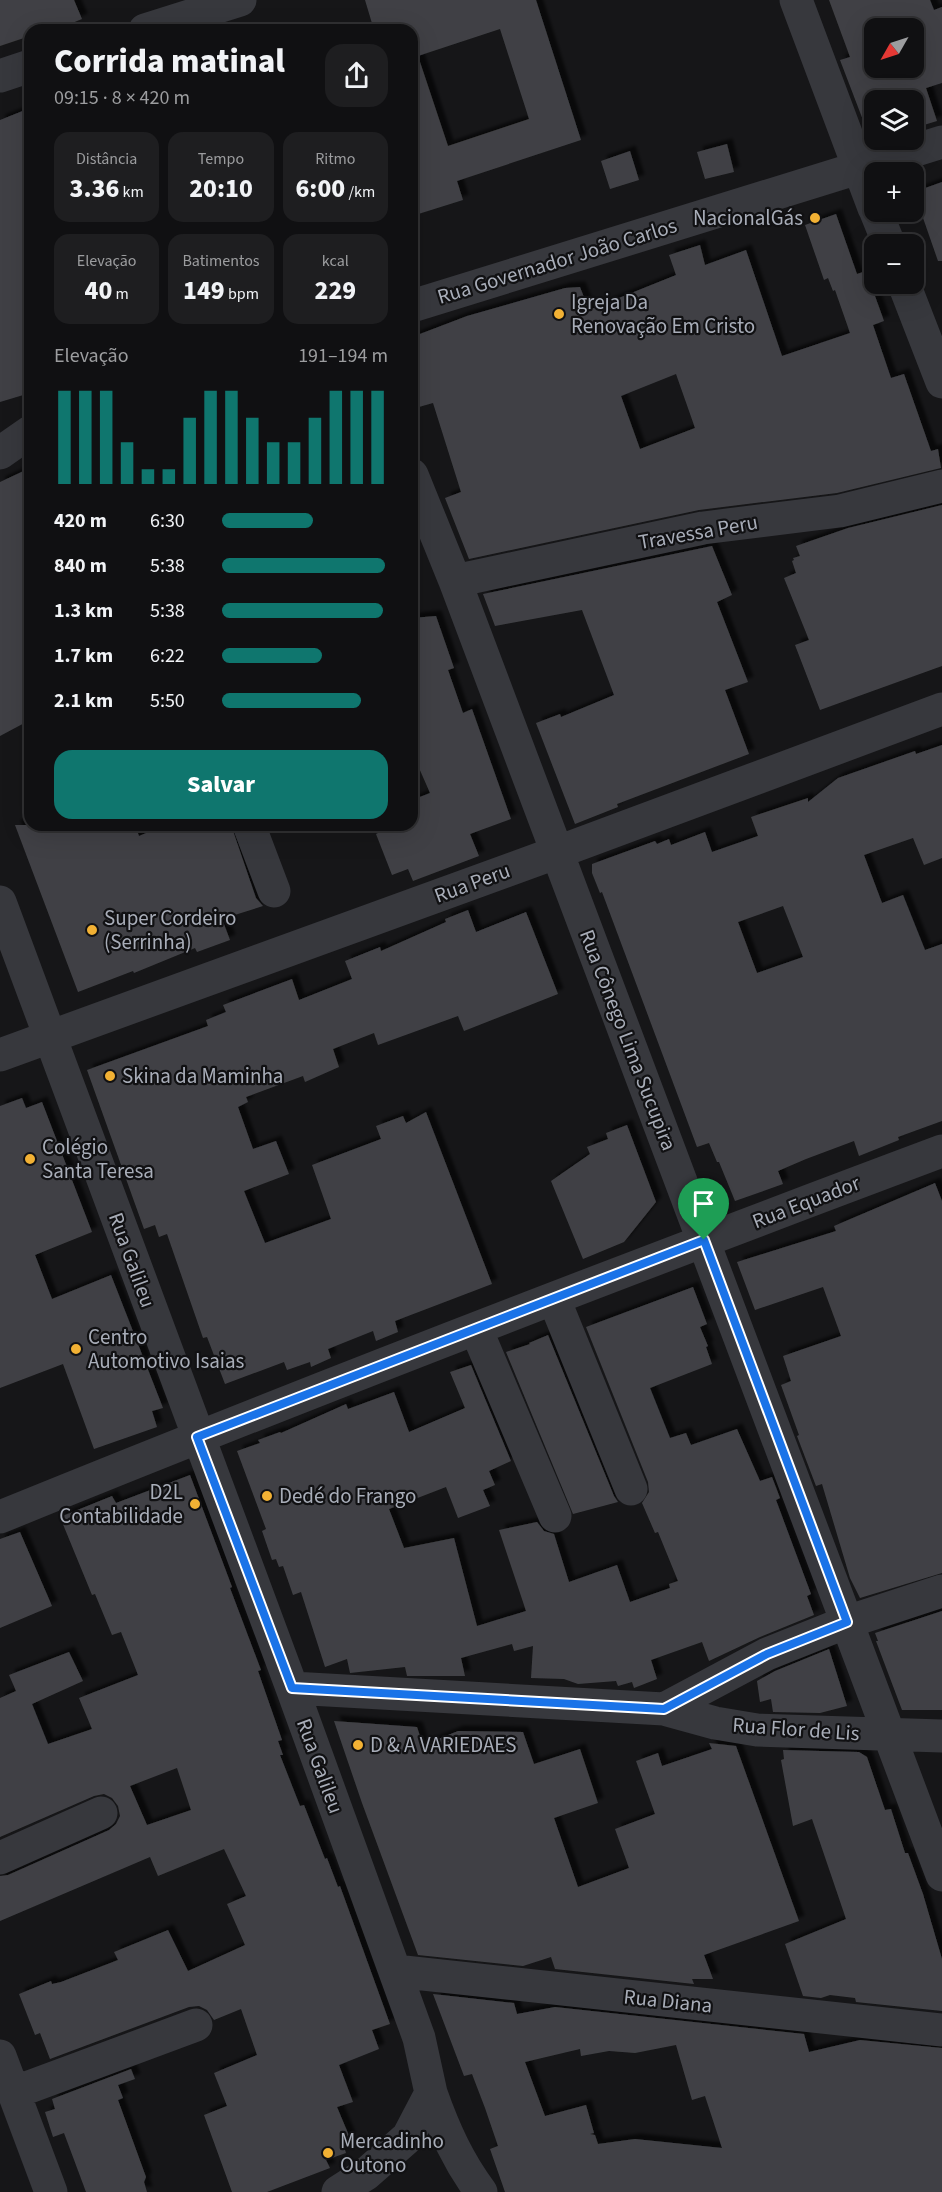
<!DOCTYPE html>
<html lang="pt">
<head>
<meta charset="utf-8">
<style>
  :root { --surface:#101012; --page:#1e1e20; --text:#f1f3f6; --muted:#9c9d9f; --line:#303032; --accent:#0f766e }
  body { margin:0; font-family:"Source Sans 3",sans-serif; background:var(--page); color:var(--text); height:100vh; display:flex; flex-direction:column; font-size:22px; white-space:nowrap }
  * { box-sizing:border-box; margin:0 }
  p { font-size:20px; color:var(--muted) }
  .icon { flex:none; width:33px; height:33px; fill:none; stroke:currentColor; stroke-width:2; stroke-linecap:round; stroke-linejoin:round }
  .map { position:relative; flex:1; overflow:hidden }
  .details { position:absolute; left:24px; top:24px; width:394px; height:807px; display:flex; flex-direction:column; background:var(--surface); border-radius:18px; box-shadow:0 6px 24px #0002,0 0 0 2px var(--line) }
  .details>* { flex:none }
  .needle { width:39px; rotate:231deg }
  .fabs { position:absolute; left:864px; top:18px; display:grid; gap:12px }
  .fabs a { display:grid; place-items:center; width:60px; height:60px; border-radius:12px; background:var(--surface); box-shadow:0 6px 24px #0002,0 0 0 2px var(--line); font-size:30px }
  .pin { position:absolute; display:grid; place-items:center; width:51px; height:51px; color:#fff; margin:-62px -26px; border-radius:50% 50% 50% 0; rotate:-45deg; box-shadow:0 0 6px #0007 }
  .pin .icon { rotate:45deg }
  .round { display:grid; place-items:center; flex:none; width:63px; height:63px; border-radius:18px; background:var(--page) }
  .headline { display:flex; align-items:center; justify-content:space-between; height:102px; padding:0 30px }
  h1 { font-size:33px; font-weight:800; line-height:45px }
  .figures { display:grid; grid-template-columns:repeat(3,1fr); gap:9px; height:102px; padding:6px 30px }
  .figures div { display:grid; align-content:center; border-radius:15px; background:var(--page); text-align:center }
  .figures b { font-size:26px; font-weight:800 }
  .figures small { font-size:16px; font-weight:400 }
  .figures p { font-size:16px }
  .chart { height:168px; padding:12px 30px }
  .chart p { display:flex; justify-content:space-between }
  .chart svg { width:100%; height:108px; margin-top:6px; stroke:var(--accent); stroke-width:6 }
  .button { display:flex; gap:12px; margin-top:auto; padding:12px 30px }
  .button a { flex:1; height:69px; border-radius:18px; background:var(--accent); color:#fff; font-size:24px; font-weight:800; line-height:69px; text-align:center }
  ul { padding:0 30px; list-style:none; font-size:20px }
  li { display:grid; grid-template-columns:96px 72px 1fr; align-items:center; height:45px }
  li i { height:15px; border-radius:8px; background:var(--accent) }
  .map>svg:first-child { display:block }
  .building { fill:#404145; fill-rule:evenodd; filter:url(#shadow) }
  .lines { fill:none; stroke-linecap:round; stroke-linejoin:round }
  .minor { stroke:#37383d; stroke-width:33 }
  .route-casing { stroke:#fff; stroke-width:12 }
  .route { stroke:#1a73e8; stroke-width:8 }
  .poi-dot { fill:#f2b134; stroke:#111113; stroke-width:2 }
  .labels { text-anchor:middle; dominant-baseline:central; stroke-width:4.5; stroke-linejoin:round; paint-order:stroke }
  .poi-label { font-size:21px; fill:#a8adb8; stroke:#111113; text-anchor:start }
  .street-label { font-size:21px; fill:#a8adb8; stroke:#111113 }
</style>
</head>
<body>
<div class="map">
<svg width="942" height="2192" viewBox="0 0 942 2192">
  <defs>
    <filter id="shadow"><feDropShadow dx="5.5" dy="-5.5" stdDeviation="1.5" flood-color="#0009"/></filter>
  </defs>
  <rect width="100%" height="100%" fill="#161618"/>
  <path class="building" d="M0 0H74L82 19 55 30H30V36L0 46Z
    M365 0H536L581 140 457 181 463 200 412 216V30H374ZM500 29 529 119 448 146 418 56Z
    M829 0H930L934 10 942 7V83L926 88 937 121 914 128V100H874L875 140 871 141 840 60 850 57ZM874 28H914V68H874Z
    M30 108V393L0 402V120Z
    M727 144 734 172 705 179 697 152Z
    M630 151 639 180 610 189 601 161Z
    M942 182V261H938L914 192Z
    M836 214 857 274 866 271 884 321 873 325 891 378 904 374 931 451 938 449 941 468 837 493 699 510 469 559 445 498 461 492 433 403 412 409V337L467 316 565 288 580 287 589 310 676 275 669 255 700 245 705 265 746 250 782 356 850 333 835 290 833 291 828 278 824 280 805 225ZM676 374 695 428 640 449 621 396Z
    M30 468V720L0 736V482Z
    M942 505V666L820 710 795 645 809 640 784 578 796 573 792 561 794 560 793 558 800 556 796 546 848 528Z
    M712 546 732 595 717 602 748 682 725 690 749 754 617 804 618 807 575 824 536 723 560 714 561 717 614 695 582 610 495 626 483 594Z
    M436 616 454 668 448 670 463 713 472 709 511 819 470 834 479 856 413 881 408 869 392 875 376 834 380 832 378 825H412V800L430 793 412 752V618Z
    M942 745V858L924 865 913 838 864 855 882 903 903 895 925 950 942 944V1121L898 1137 899 1140 859 1156 854 1141 806 1159 778 1171 783 1184 735 1201 719 1162H717L709 1143 697 1147 602 892 600 893 592 873V864L655 841 657 844 669 839 671 845 705 832 712 852 758 836 751 817 808 798V802L838 778 915 751 916 754ZM783 906 803 957 757 973 738 922Z
    M15 825H135L139 836 165 825H231L256 898 263 906 222 919 230 940 197 952 195 948 134 973 133 971 78 992Z
    M468 910 476 932 526 912 558 994 464 1031 458 1016 378 1045 374 1033 333 1049 339 1067 305 1082 303 1076 246 1097 248 1102 238 1107 253 1149 276 1141 289 1174 244 1191 265 1243 331 1219 312 1165 381 1139 376 1126 403 1116 406 1123 426 1112 492 1284 395 1321 398 1332 376 1341 373 1331 328 1349 331 1358 311 1367 310 1362 287 1370 284 1362 225 1384 207 1337 203 1338 167 1234 159 1237 155 1225 144 1229 87 1070 208 1026 206 1020 226 1012 223 1005 292 979 299 1000 352 979 345 961 380 947 381 951 446 922 445 919Z
    M22 1098 26 1108 42 1102 92 1232 35 1255 52 1299 111 1275 163 1408 152 1411 157 1427 94 1449 63 1364 0 1388V1106Z
    M627 1125 656 1202 624 1242 583 1259 551 1181 590 1154 587 1147 608 1139 606 1133Z
    M935 1183 942 1201V1573L860 1598 850 1578 822 1484 816 1486 797 1436 799 1435 781 1385 791 1381 783 1356 841 1336 823 1287 755 1310 737 1262 836 1231 834 1226Z
    M693 1287 707 1324 700 1327 708 1346 706 1347 712 1364 650 1388 670 1438 686 1433 691 1445 737 1429 760 1481 772 1477 780 1498 776 1500 811 1594 807 1596 814 1615 760 1637 709 1661 702 1642 651 1660 657 1679 634 1688 632 1682 618 1686 616 1681 578 1684 564 1679 531 1678 533 1646 514 1651 512 1644 461 1658 465 1676H407L405 1667 350 1673 347 1659 325 1667 301 1592 293 1595 283 1566 279 1567 276 1559 272 1560 262 1531 266 1529 237 1451 260 1443 258 1440 280 1432 281 1433 346 1404 348 1409 394 1392 409 1432 465 1408 450 1372 471 1365 511 1461 489 1471 495 1485 483 1490 490 1506 458 1518 446 1487 389 1509 404 1548 454 1538 477 1626 526 1611 499 1530 537 1522 544 1531 554 1534 569 1582 617 1565 630 1602 670 1588 669 1584 678 1581 658 1532 655 1533 642 1503 649 1492 648 1482 586 1327Z
    M548 1335 614 1496 618 1502 573 1514 506 1352 530 1344 529 1343Z
    M190 1475 232 1587 230 1588 261 1670 258 1671 282 1740 278 1741 283 1755H280L300 1806 304 1805 325 1859 327 1858 338 1887 340 1886 390 2024 372 2030 379 2049 339 2065 353 2102 337 2107 350 2138 342 2141 346 2153 326 2160 330 2168 267 2192H232L204 2115 227 2106 214 2073 257 2055 241 2009 214 2020 207 2010 199 2006 189 2007 50 2059 40 2033 35 2035 19 1994 51 1981 52 1984 61 1982 118 1960 114 1952 168 1930 188 1971 245 1945 227 1904 246 1896 224 1849 158 1876 150 1857 0 1921V1876L8 1875 109 1830 116 1824 120 1816 118 1806 112 1798 104 1794 94 1796 0 1837V1698L16 1691 9 1675 69 1652 83 1681 32 1704 48 1744 92 1729 79 1698 138 1675 121 1632 112 1635 95 1594 92 1595 60 1517 112 1496 116 1503ZM177 1768 191 1810 147 1825 130 1786Z
    M20 1532 52 1606 0 1628V1539Z
    M942 1611V1710H902L876 1641H878L875 1633Z
    M829 1649 847 1706 820 1713 773 1712 771 1699 760 1702 757 1681 775 1671Z
    M334 1721 417 1727 423 1745 458 1731 523 1732 534 1764 580 1749 598 1803 554 1818 578 1887 629 1868 615 1829 655 1814 636 1761 658 1753 662 1766 712 1749 709 1743 736 1746 799 1921 704 1955 713 1979H692L694 1984 555 1969 551 1957 523 1966 418 1955 362 1803Z
    M783 1750 859 1752 867 1757 885 1810 891 1809 905 1853H908L923 1894 942 1959V2011L856 2002 855 1998 830 1995 821 1998 803 1996 785 1944 846 1919 812 1819 793 1826 781 1760 784 1759Z
    M433 1994 514 2003 517 2014 555 2007 804 2034 809 2052 860 2040 942 2048V2192H505L490 2149 498 2146 485 2108 472 2074 464 2076ZM676 2045 692 2100 705 2096 722 2148 635 2139 598 2144 595 2135 590 2134 594 2133 586 2105 545 2116 525 2062 580 2049 581 2056 609 2051 635 2053Z
    M131 2069 135 2079 118 2085 123 2098 118 2100 146 2177 144 2182 147 2192H86L64 2133 53 2137 45 2112 55 2109 52 2099Z"/>
  <g class="lines">
    <path class="minor" d="M796 0 874 208
      M145 30 240 0
      M0 76 30 66
      M876 212 889 244
      M904 284 942 382
      M412 306 942 142
      M0 453 30 432
      M412 475 455 581 942 1875
      M455 581 703 528 840 511 942 486
      M249 825 274 891
      M0 902 292 1688 419 2038 431 2093 408 2137 366 2174 338 2192
      M0 1055 558 852 942 709
      M554 1299 631 1489
      M476 1329 555 1516
      M0 1517C312 1390 627 1269 942 1151
      M292 1688 664 1709 715 1723 757 1730 942 1736
      M664 1709 767 1654 847 1622 942 1591
      M0 1858 101 1813
      M395 1971 942 2030
      M0 2056 51 2192
      M13 2093 196 2025
      M431 2093C444 2130 458 2161 481 2192"/>
  </g>
  <g class="lines">
    <g class="route-casing">
      <path id="route" d="M704 1240 847 1622 767 1654 664 1709 292 1688 197 1437Z"/>
    </g>
    <use href="#route" class="route"/>
  </g>
  <g class="poi-dot">
    <circle cx="815" cy="218" r="6"/>
    <circle cx="559" cy="314" r="6"/>
    <circle cx="92" cy="930" r="6"/>
    <circle cx="110" cy="1076" r="6"/>
    <circle cx="30" cy="1159" r="6"/>
    <circle cx="76" cy="1349" r="6"/>
    <circle cx="267" cy="1496" r="6"/>
    <circle cx="195" cy="1504" r="6"/>
    <circle cx="358" cy="1745" r="6"/>
    <circle cx="328" cy="2153" r="6"/>
  </g>
  <g class="labels">
    <g class="poi-label">
      <text x="803" y="218" text-anchor="end">NacionalGás</text>
      <text x="571" y="302">Igreja Da<tspan x="571" dy="24">Renovação Em Cristo</tspan></text>
      <text x="104" y="918">Super Cordeiro<tspan x="104" dy="24">(Serrinha)</tspan></text>
      <text x="122" y="1076">Skina da Maminha</text>
      <text x="42" y="1147">Colégio<tspan x="42" dy="24">Santa Teresa</tspan></text>
      <text x="88" y="1337">Centro<tspan x="88" dy="24">Automotivo Isaias</tspan></text>
      <text x="183" y="1492" text-anchor="end">D2L<tspan x="183" dy="24">Contabilidade</tspan></text>
      <text x="279" y="1496">Dedé do Frango</text>
      <text x="370" y="1745">D &amp; A VARIEDAES</text>
      <text x="340" y="2141">Mercadinho<tspan x="340" dy="24">Outono</tspan></text>
    </g>
    <g class="street-label">
      <text transform="translate(557 261) rotate(-17)">Rua Governador João Carlos</text>
      <text transform="translate(698 532) rotate(-10)">Travessa Peru</text>
      <text transform="translate(472 883) rotate(-20)">Rua Peru</text>
      <text transform="translate(628 1040) rotate(69)">Rua Cônego Lima Sucupira</text>
      <text transform="translate(806 1202) rotate(-21)">Rua Equador</text>
      <text transform="translate(132 1260) rotate(70)">Rua Galileu</text>
      <text transform="translate(796 1729) rotate(4)">Rua Flor de Lis</text>
      <text transform="translate(320 1766) rotate(70)">Rua Galileu</text>
      <text transform="translate(668 2001) rotate(6)">Rua Diana</text>
    </g>
  </g>
</svg>
<div class="fabs">
<a><svg class="needle" viewBox="-14 -14 28 28"><path d="M0-13l5 13h-10z" fill="#e53935"/><path d="M0 13l5-13h-10z" fill="#9c9d9f"/></svg></a>
<a><svg class="icon" aria-label="layers" viewBox="0 0 24 24"><path d="M12 4l9 5-9 5-9-5zM3 14l9 5 9-5"/></svg></a>
<a>+</a>
<a>−</a>
</div>
<div class="pin" style="left:704px;top:1240px;background:#1e9e55"><svg class="icon" aria-label="arrive" viewBox="0 0 24 24"><path d="M6 21V4h12l-3 4 3 4H6"/></svg></div>
<section class="details">
<div class="headline"><div><h1>Corrida matinal</h1><p>09:15 · 8 × 420 m</p></div><a class="round"><svg class="icon" aria-label="share" viewBox="0 0 24 24"><path d="M12 15V3M7 8l5-5 5 5M5 13v7h14v-7"/></svg></a></div>
<div class="figures">
<div><p>Distância</p><b>3.36<small> km</small></b></div>
<div><p>Tempo</p><b>20:10</b></div>
<div><p>Ritmo</p><b>6:00<small> /km</small></b></div>
</div>
<div class="figures">
<div><p>Elevação</p><b>40<small> m</small></b></div>
<div><p>Batimentos</p><b>149<small> bpm</small></b></div>
<div><p>kcal</p><b>229</b></div>
</div>
<div class="chart"><p><span>Elevação</span>191–194 m</p>
<svg viewBox="0 0 160 44" preserveAspectRatio="none"><path d="M5 44V6M15 44V6M25 44V6M35 44V27M45 44V38M55 44V38M65 44V17M75 44V6M85 44V6M95 44V17M105 44V27M115 44V27M125 44V17M135 44V6M145 44V6M155 44V6"/></svg>
</div>
<ul>
<li><b>420 m</b>6:30<i style="width:55%"></i></li>
<li><b>840 m</b>5:38<i style="width:98%"></i></li>
<li><b>1.3 km</b>5:38<i style="width:97%"></i></li>
<li><b>1.7 km</b>6:22<i style="width:60%"></i></li>
<li><b>2.1 km</b>5:50<i style="width:84%"></i></li>
</ul>
<div class="button"><a>Salvar</a></div>
</section>
</div>
</body>
</html>
